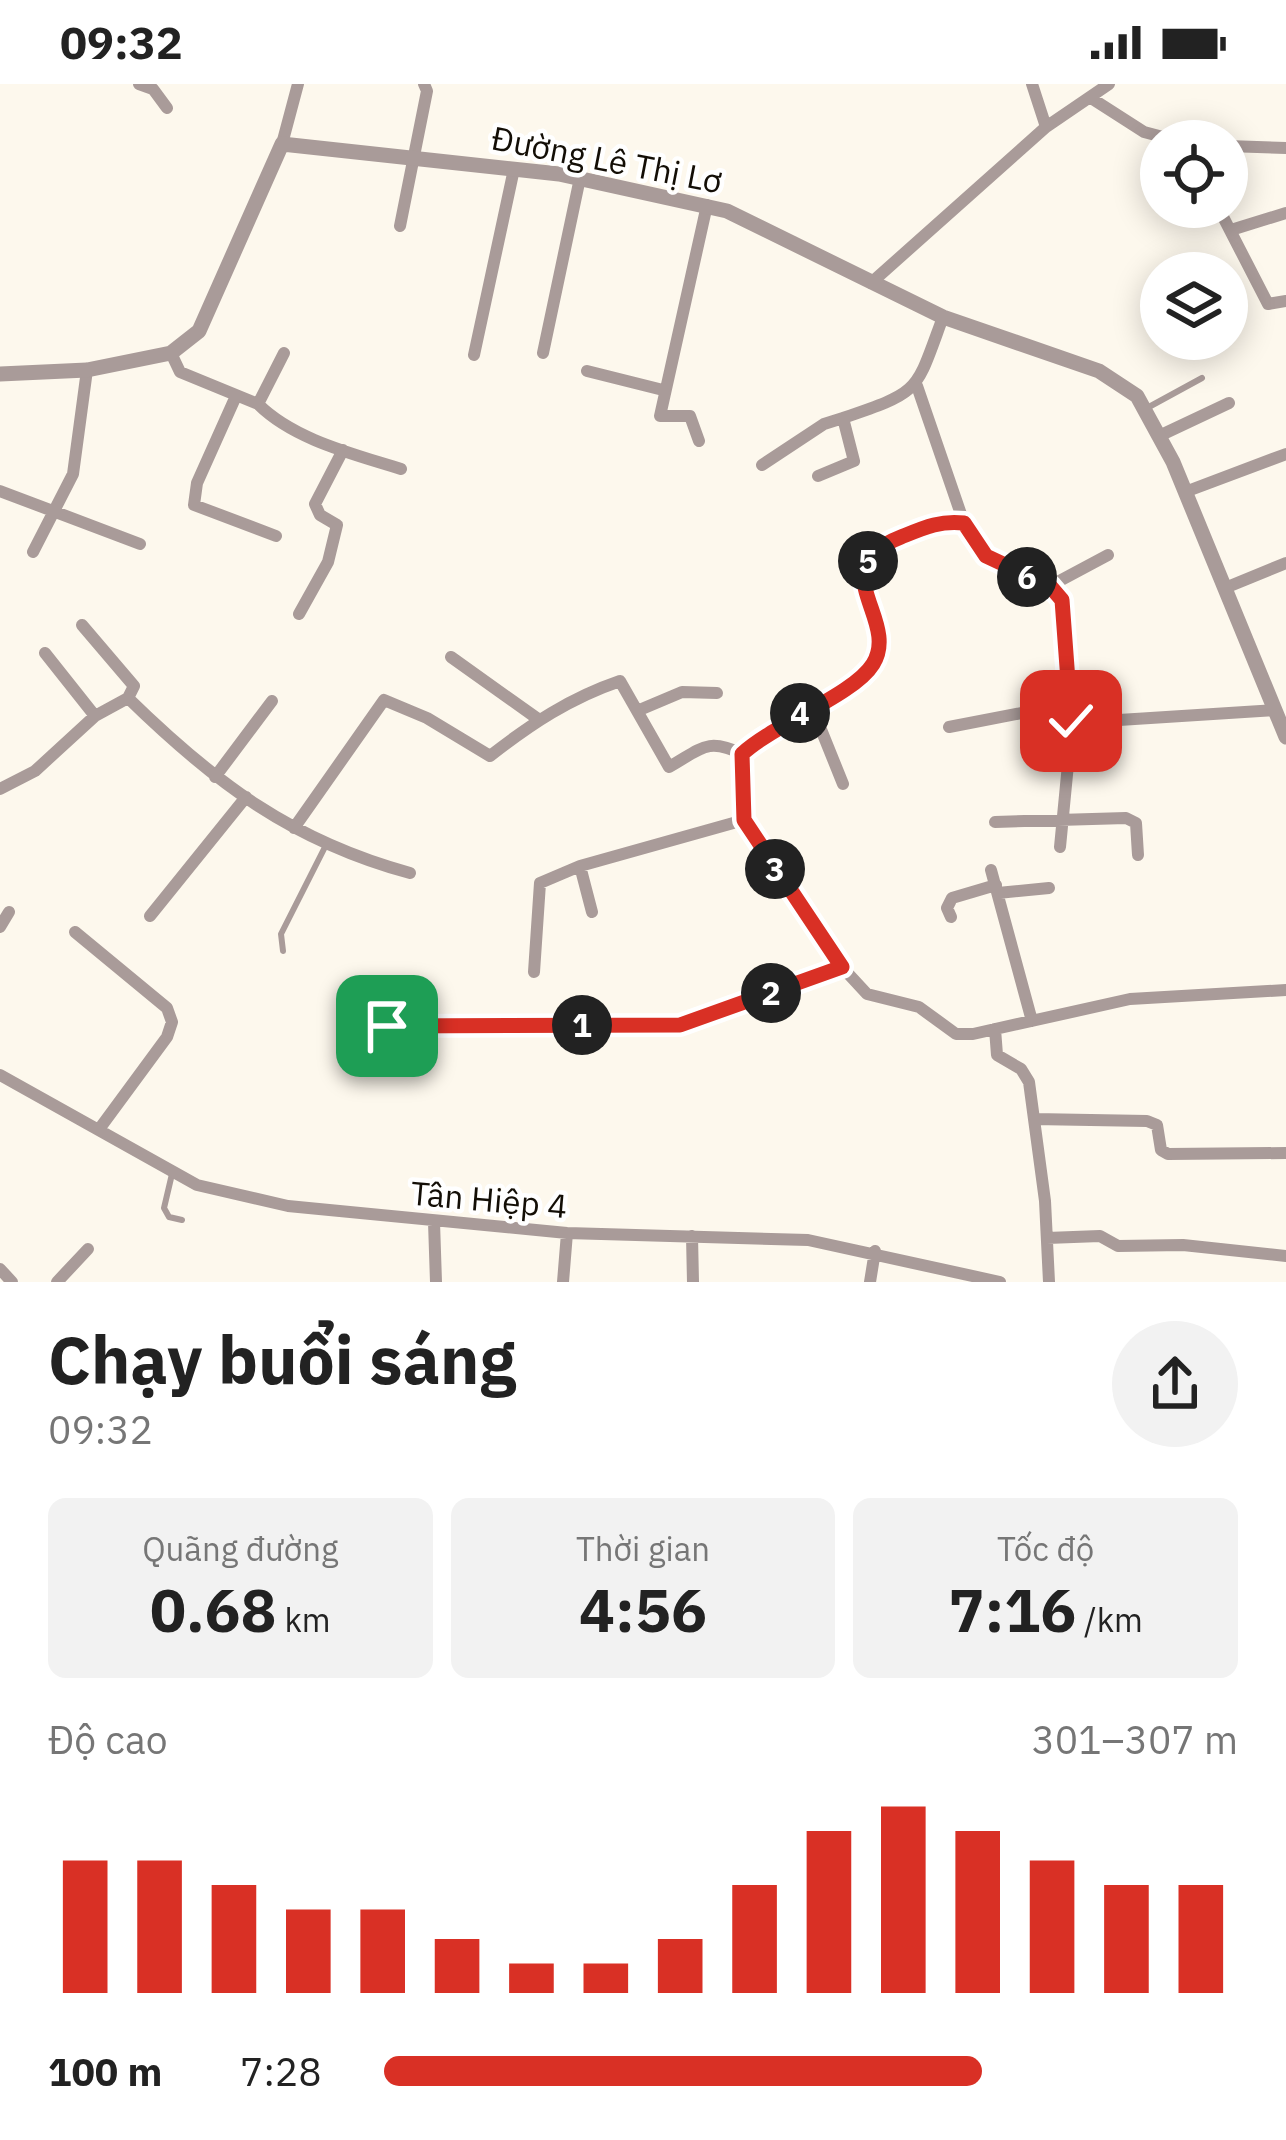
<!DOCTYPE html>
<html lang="vi">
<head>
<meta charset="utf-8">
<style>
  :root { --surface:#fff; --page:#f2f2f2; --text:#222; --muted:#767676; --accent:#d93025 }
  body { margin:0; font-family:"IBM Plex Sans",sans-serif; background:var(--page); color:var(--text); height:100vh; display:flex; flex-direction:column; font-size:45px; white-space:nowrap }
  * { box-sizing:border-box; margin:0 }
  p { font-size:39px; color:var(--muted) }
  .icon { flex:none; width:66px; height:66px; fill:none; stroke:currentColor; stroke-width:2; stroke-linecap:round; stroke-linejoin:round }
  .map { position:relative; height:1198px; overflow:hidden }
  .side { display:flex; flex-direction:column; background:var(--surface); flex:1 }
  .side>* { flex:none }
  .controls { position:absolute; left:1140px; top:36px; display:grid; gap:24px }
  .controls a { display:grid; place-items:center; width:108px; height:108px; border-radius:50%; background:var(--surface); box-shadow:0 6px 30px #0003; font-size:60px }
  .pin { position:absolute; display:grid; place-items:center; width:102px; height:102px; color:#fff; margin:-51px; border-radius:24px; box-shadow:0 6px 18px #0006 }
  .km { position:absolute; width:60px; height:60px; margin:-30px; border-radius:50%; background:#222; color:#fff; font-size:33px; line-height:60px; text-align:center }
  .round { display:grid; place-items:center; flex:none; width:126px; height:126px; border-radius:63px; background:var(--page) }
  .overview { display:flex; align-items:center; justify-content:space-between; height:204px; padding:0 48px }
  h1 { font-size:66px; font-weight:800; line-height:90px }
  .figures { display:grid; grid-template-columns:repeat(3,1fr); gap:18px; height:204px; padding:12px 48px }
  .figures div { display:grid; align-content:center; border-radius:18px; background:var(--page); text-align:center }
  .figures b { font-size:60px; font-weight:800 }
  .figures small { font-size:33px; font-weight:400 }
  .figures p { font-size:33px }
  .chart { height:336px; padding:24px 48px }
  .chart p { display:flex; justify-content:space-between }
  .chart svg { width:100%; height:216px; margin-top:12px; stroke:var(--accent); stroke-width:6 }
  ul { padding:0 48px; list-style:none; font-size:39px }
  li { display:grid; grid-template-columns:192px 144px 1fr; align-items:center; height:90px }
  li i { height:30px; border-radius:15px; background:var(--accent) }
  .status { display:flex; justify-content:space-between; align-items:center; height:84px; padding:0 60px; background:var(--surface); direction:ltr }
  .status svg { height:33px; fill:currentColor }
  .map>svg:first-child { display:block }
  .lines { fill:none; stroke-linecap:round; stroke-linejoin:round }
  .service { stroke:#a99b99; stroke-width:6 }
  .minor { stroke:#a99b99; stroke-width:12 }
  .tertiary { stroke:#a99b99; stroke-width:15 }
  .route-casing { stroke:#fff; stroke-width:24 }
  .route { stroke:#d93025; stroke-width:15 }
  .labels { text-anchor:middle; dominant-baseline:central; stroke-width:9; stroke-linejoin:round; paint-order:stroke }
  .street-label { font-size:33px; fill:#130e06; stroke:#fff }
</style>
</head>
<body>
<div class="status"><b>09:32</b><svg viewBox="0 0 49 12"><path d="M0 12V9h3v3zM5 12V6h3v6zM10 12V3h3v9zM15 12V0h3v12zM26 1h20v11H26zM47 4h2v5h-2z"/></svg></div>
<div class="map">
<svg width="1286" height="1198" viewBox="0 0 1286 1198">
  <rect width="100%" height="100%" fill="#fdf8ed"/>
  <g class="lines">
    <path class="service" d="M1147 324 1202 294
      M283 867 281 850 326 761
      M172 1090 164 1124 169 1133 182 1136"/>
    <path class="minor" d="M139 0 153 5 167 24
      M1032 0 1046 43
      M1091 14 1144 48 1178 57
      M282 60 298 0
      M1227 62 1286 64
      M1218 123 1268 220 1286 217
      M400 142 427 7 424 0
      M1231 146 1286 129
      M871 199 1046 43 1109 0
      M171 269 180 288 258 320 284 269
      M543 269 580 94
      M474 271 514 85
      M587 287 663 306
      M917 302 964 439
      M236 312 197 399 194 421 276 452
      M258 320C294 356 354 370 401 385
      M843 334C922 307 915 309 943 233
      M1159 352 1229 319
      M699 357 690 332H660L707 121
      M762 381 824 340 843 334 854 377 818 392
      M0 407 140 460
      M1185 408 1286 370
      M33 468 73 390 87 286
      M1050 502 1108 471
      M1225 504 1286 479
      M299 530 328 478 337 441 320 431 315 420 343 366
      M82 541 134 602 128 614
      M45 569 95 632
      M451 573 538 635
      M812 623 843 700
      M1275 626 1072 639 1062 516 1050 502 986 472 964 439C940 437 923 444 901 453 820 485 901 535 873 580 854 611 773 641 742 670L744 736 842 883 867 910 919 923 956 950H973L1130 915 1286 906
      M637 627 682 608 717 609
      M949 643 1068 620
      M215 693 272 617
      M0 705 35 687 95 632 128 614C215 699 292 757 410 789
      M995 738 1126 734 1136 739 1138 771
      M294 744 384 616 427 634 490 672C531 640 570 614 620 597L669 683C701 665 707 653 742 670
      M1060 763 1072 639
      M580 782 592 828
      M991 786 1032 937
      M998 809 1049 804
      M150 832 246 713
      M951 833 947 824 952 814 996 801
      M0 843 9 828
      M75 848 167 924 172 938 167 953 100 1044
      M534 888 540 799 580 782 744 736
      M387 942 680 941 842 883
      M995 945 997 971 1021 985 1029 998 1045 1117 1049 1198
      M0 991 197 1101 288 1122 567 1149 808 1156 1000 1198
      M1034 1035 1147 1037 1157 1041 1161 1066 1168 1070 1286 1069
      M434 1138 436 1198
      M692 1152 693 1198
      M1047 1154 1100 1152 1118 1162 1183 1161 1286 1172
      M0 1185 12 1198
      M57 1198 88 1165
      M563 1198 567 1149
      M870 1198 875 1167"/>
    <path class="tertiary" d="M0 290 87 286 171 269 199 247 282 60 559 90 727 127 943 233 1099 287 1137 312 1173 378 1286 653"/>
  </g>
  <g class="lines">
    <g class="route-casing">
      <path id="route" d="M387 942 680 941 842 883 744 736 742 670C774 640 854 611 873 580 901 535 820 485 901 453 923 444 940 436 964 439L986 472 1050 502 1062 516 1071 637"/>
    </g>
    <use href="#route" class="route"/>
  </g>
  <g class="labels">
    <g class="street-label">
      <text transform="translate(607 75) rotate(11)">Đường Lê Thị Lơ</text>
      <text transform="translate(489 1115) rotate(5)">Tân Hiệp 4</text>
    </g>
  </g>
</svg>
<div class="controls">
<a><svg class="icon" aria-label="locate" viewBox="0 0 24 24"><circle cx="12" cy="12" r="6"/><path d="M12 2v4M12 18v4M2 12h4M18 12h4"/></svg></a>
<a><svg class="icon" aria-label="layers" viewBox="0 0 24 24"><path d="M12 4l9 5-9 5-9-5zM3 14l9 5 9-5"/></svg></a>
</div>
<div class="pin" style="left:387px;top:942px;background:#1e9e55"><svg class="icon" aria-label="arrive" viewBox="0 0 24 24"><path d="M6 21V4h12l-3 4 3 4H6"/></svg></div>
<div class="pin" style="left:1071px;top:637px;background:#d93025"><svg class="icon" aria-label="check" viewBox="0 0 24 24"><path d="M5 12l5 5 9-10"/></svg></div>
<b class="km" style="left:582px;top:941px">1</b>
<b class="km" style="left:771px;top:909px">2</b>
<b class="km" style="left:775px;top:785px">3</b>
<b class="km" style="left:800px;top:629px">4</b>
<b class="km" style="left:868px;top:477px">5</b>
<b class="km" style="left:1027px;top:493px">6</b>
</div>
<section class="side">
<div class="overview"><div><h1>Chạy buổi sáng</h1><p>09:32</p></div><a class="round"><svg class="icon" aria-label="share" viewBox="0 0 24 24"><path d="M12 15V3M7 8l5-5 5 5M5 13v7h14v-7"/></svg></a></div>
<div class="figures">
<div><p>Quãng đường</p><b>0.68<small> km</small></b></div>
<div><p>Thời gian</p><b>4:56</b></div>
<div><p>Tốc độ</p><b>7:16<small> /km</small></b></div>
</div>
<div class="chart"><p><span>Độ cao</span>301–307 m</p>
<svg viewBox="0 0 160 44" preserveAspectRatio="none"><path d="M5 44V17M15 44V17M25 44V22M35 44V27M45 44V27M55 44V33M65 44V38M75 44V38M85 44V33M95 44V22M105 44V11M115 44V6M125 44V11M135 44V17M145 44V22M155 44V22"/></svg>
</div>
<ul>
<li><b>100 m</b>7:28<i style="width:70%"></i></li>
</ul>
</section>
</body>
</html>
